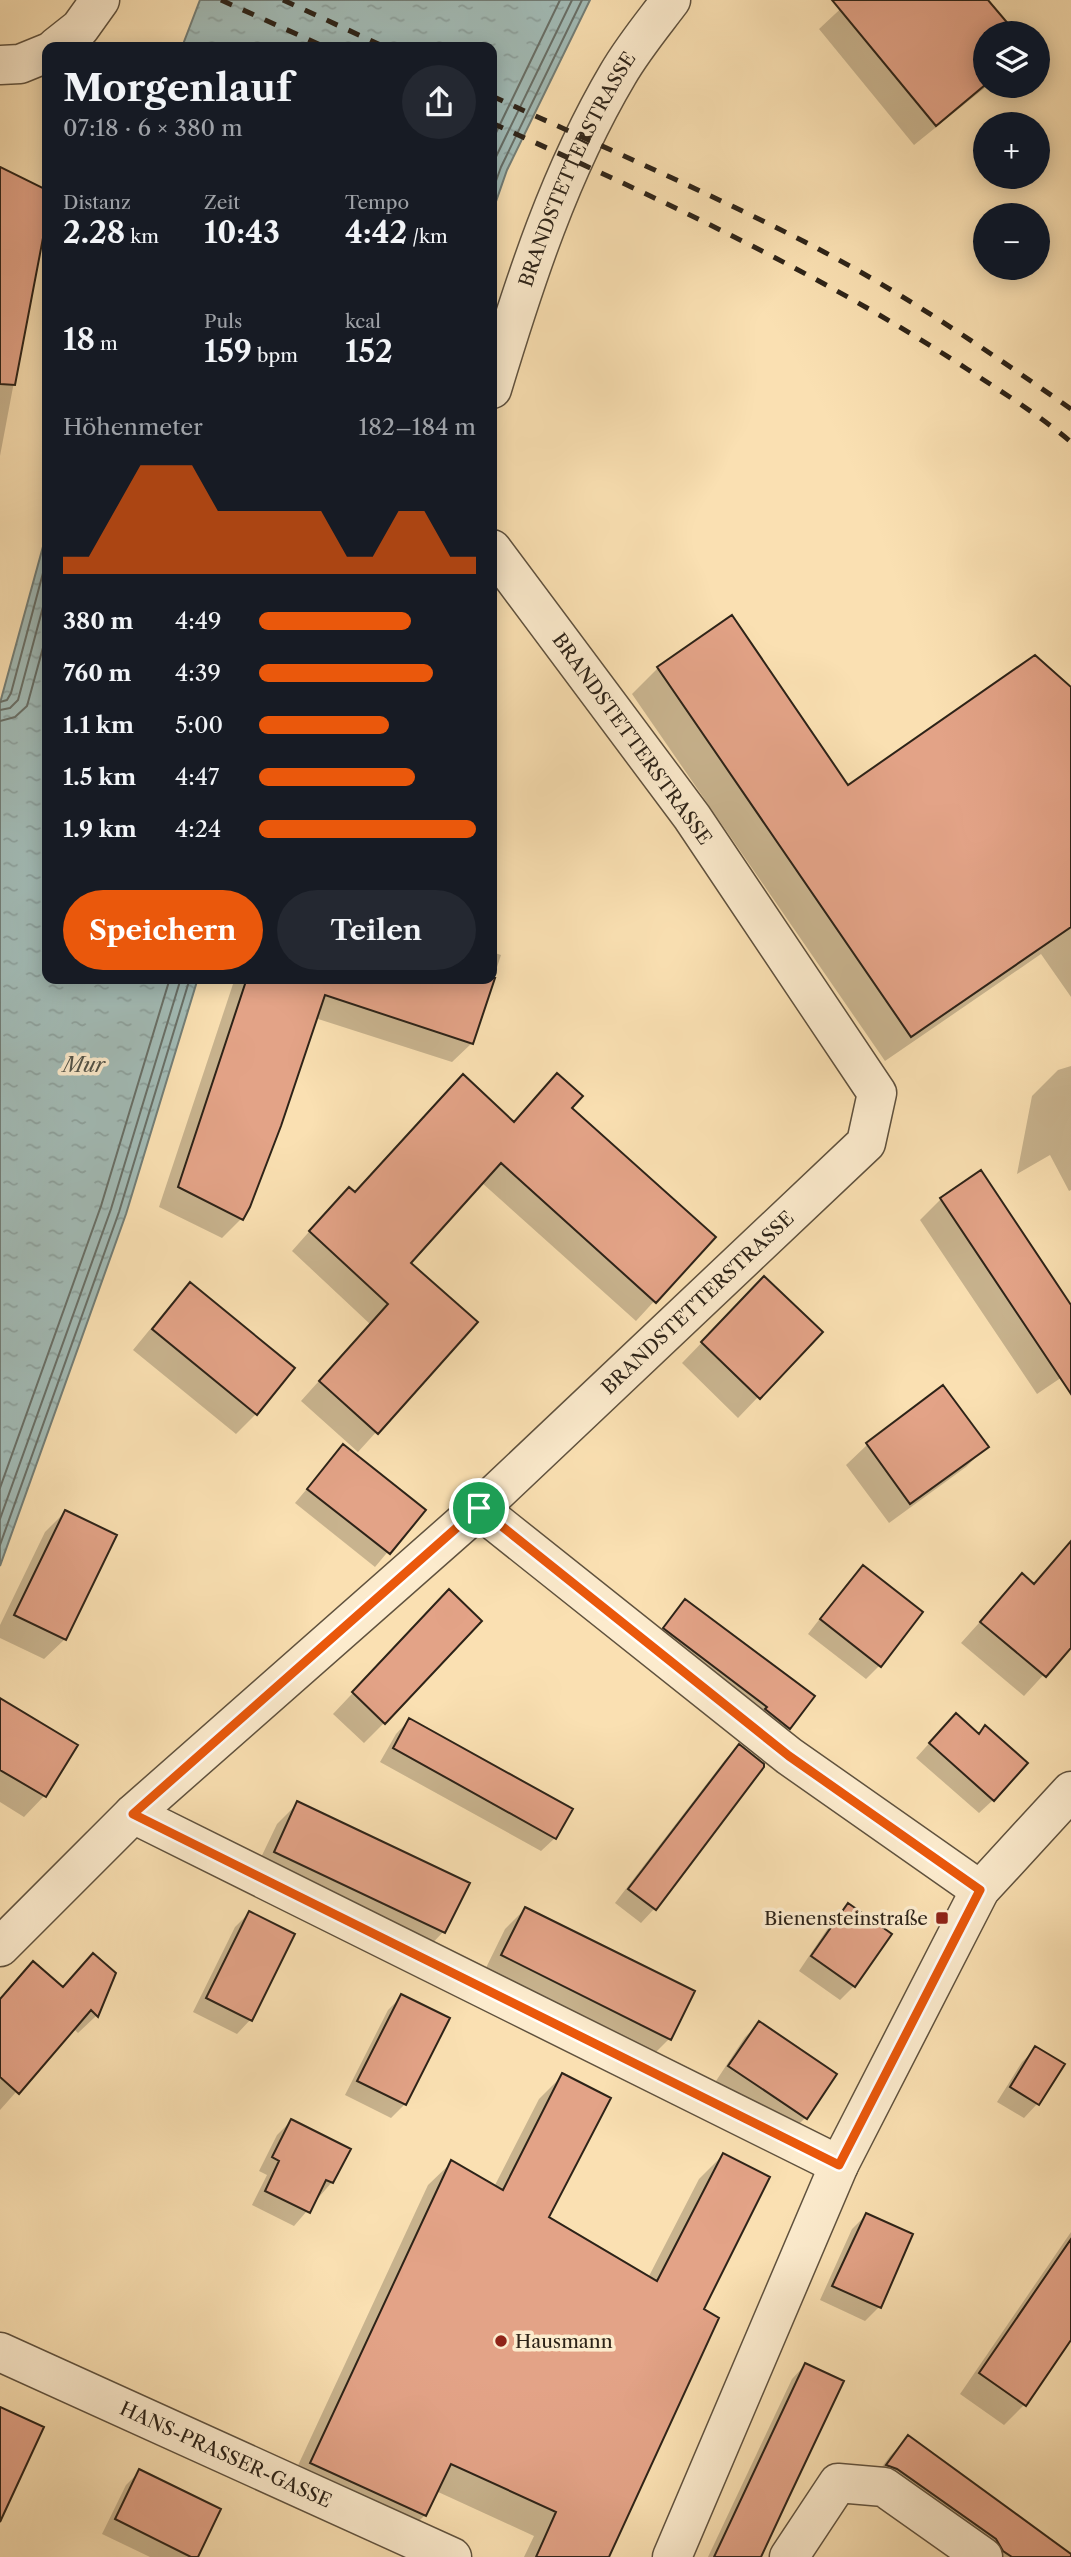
<!DOCTYPE html>
<html lang="de">
<head>
<meta charset="utf-8">
<style>
  :root { --surface:#171b24; --page:#242831; --text:#f1f3f6; --muted:#9ea1a6; --accent:#ea580c }
  body { margin:0; font-family:"Libre Caslon Text",serif; background:var(--page); color:var(--text); height:100vh; display:flex; flex-direction:column; font-size:26px; white-space:nowrap }
  * { box-sizing:border-box; margin:0 }
  p { font-size:23px; color:var(--muted) }
  .icon { flex:none; width:38px; height:38px; fill:none; stroke:currentColor; stroke-width:2; stroke-linecap:round; stroke-linejoin:round }
  .map { position:relative; flex:1; overflow:hidden }
  .side { position:absolute; left:42px; top:42px; width:455px; height:942px; display:flex; flex-direction:column; background:var(--surface); border-radius:14px; box-shadow:0 4px 18px #0003 }
  .side>* { flex:none }
  .controls { position:absolute; left:973px; top:21px; display:grid; gap:14px }
  .controls a { display:grid; place-items:center; width:77px; height:77px; border-radius:50%; background:var(--surface); box-shadow:0 4px 18px #0003; font-size:35px }
  .pin { position:absolute; display:grid; place-items:center; width:60px; height:60px; color:#fff; margin:-30px; border:4px solid #fff; border-radius:50%; box-shadow:0 2px 7px #0007 }
  .round { display:grid; place-items:center; flex:none; width:74px; height:74px; border-radius:37px; background:var(--page) }
  .summary { display:flex; align-items:center; justify-content:space-between; height:119px; padding:0 21px }
  h1 { font-size:38px; font-weight:700; line-height:52px }
  .figures { display:grid; grid-template-columns:repeat(3,1fr); gap:10px; height:119px; padding:7px 21px }
  .figures div { display:grid; align-content:center }
  .figures b { font-size:30px; font-weight:700 }
  .figures small { font-size:19px; font-weight:400 }
  .figures p { font-size:19px }
  .chart { height:196px; padding:14px 21px }
  .chart p { display:flex; justify-content:space-between }
  .chart svg { width:100%; height:126px; margin-top:7px; fill:var(--accent); opacity:.7 }
  .cta { display:flex; gap:14px; margin-top:auto; padding:14px 21px }
  .cta a { flex:1; height:80px; border-radius:42px; background:var(--accent); color:#fff; font-size:28px; font-weight:700; line-height:80px; text-align:center }
  .cta a+a { background:var(--page); color:var(--text) }
  ul { padding:0 21px; list-style:none; font-size:23px }
  li { display:grid; grid-template-columns:112px 84px 1fr; align-items:center; height:52px }
  li i { height:18px; border-radius:9px; background:var(--accent) }
  .map>svg:first-child { display:block }
  .water { fill:url(#water-ripples); stroke:#737e77; stroke-width:2 }
  .shadow { fill:#0003 }
  .lines { fill:none; stroke-linecap:round; stroke-linejoin:round }
  .shore { stroke:#686f67; stroke-width:2 }
  .building { fill:#e3a387; stroke:#2d2318; stroke-width:2 }
  .minor-casing { stroke:#60523e; stroke-width:41 }
  .minor { stroke:#fcebcd; stroke-width:38 }
  .rail { stroke:#2d2318; stroke-width:5; stroke-dasharray:12 12; stroke-linecap:butt }
  .route-casing { stroke:#fff; stroke-width:14 }
  .route { stroke:#ea580c; stroke-width:9 }
  .poi-dot { fill:#8f2418; stroke:#fcebcd; stroke-width:2.5 }
  .labels { text-anchor:middle; dominant-baseline:central; stroke-width:7; stroke-linejoin:round; paint-order:stroke }
  .street-label { font-size:19px; fill:#2d2318; stroke:#fcebcd }
  .poi-label { font-size:19px; fill:#2d2318; stroke:#fcebcd; text-anchor:end }
  .water-label { font-size:21px; font-style:italic; fill:#505147; stroke:#fcebcd }
</style>
</head>
<body>
<div class="map">
<svg width="1071" height="2557" viewBox="0 0 1071 2557">
  <defs>
    <pattern id="water-ripples" width="26" height="14" patternUnits="userSpaceOnUse" patternTransform="scale(1.75)"><rect width="26" height="14" fill="#a2bbb6"/><path d="M2 4q2-2 4 0t4 0M15 11q2-2 4 0t4 0" fill="none" stroke="#8ca09c"/></pattern>
  </defs>
  <rect width="100%" height="100%" fill="#fae0b2"/>
  <filter id="stains"><feTurbulence type="fractalNoise" baseFrequency=".00286" numOctaves="4"/><feColorMatrix values="0 0 0 0 .2 0 0 0 0 .09 0 0 0 0 .02 0 0 0 .5 -.17"/></filter>
  <radialGradient id="worn" r=".72"><stop offset=".6" stop-color="#630" stop-opacity="0"/><stop offset="1" stop-color="#630" stop-opacity=".3"/></radialGradient>
  <path class="water" d="M200 0H590L507 170 492 213V47H182Z
    M47 532V978H198L126 1214 0 1566V703Z"/>
  <path class="shadow" d="M850 0H986L1013 33H985L987 86 914 145 819 29Z
    M0 169 47 192V207L0 456Z
    M731 618 847 787 1071 689V997L1041 954 885 1061 632 694 658 668Z
    M492 952 501 955 472 1043 452 1062 315 1018 241 1219 222 1238 159 1207 235 978H492Z
    M1071 1066V1190L1069 1191 1050 1155 1017 1174 1032 1096 1058 1070Z
    M557 1076 570 1108 713 1237 636 1321 481 1182 408 1263 475 1323 358 1452 301 1401 370 1324 292 1251 330 1208 354 1194 513 1123Z
    M980 1173 1071 1309V1371L1037 1394 920 1220 941 1199Z
    M191 1285 256 1414 236 1434 133 1350 170 1305Z
    M744 1299 758 1397 738 1418 682 1363Z
    M943 1388 986 1447 966 1467 889 1523 846 1465 867 1445Z
    M343 1446 423 1510 375 1567 295 1503Z
    M65 1512V1639L44 1659 0 1638V1625L45 1532Z
    M1060 1556 1071 1565V1645L1024 1696 961 1643 1022 1575 1033 1585Z
    M863 1567 880 1665 866 1679 808 1634 849 1581Z
    M685 1601 789 1728 775 1741 651 1643Z
    M429 1612 384 1723 364 1743 333 1714Z
    M0 1700 76 1745 44 1796 24 1817 0 1802Z
    M409 1720 555 1838 541 1851 380 1762 396 1734Z
    M942 1729 993 1800 979 1813 916 1758Z
    M739 1746 654 1909 641 1923 615 1903 725 1760Z
    M298 1803 444 1931 424 1952 254 1872 277 1824Z
    M848 1905 854 1986 840 2000 799 1971 834 1919Z
    M525 1909 670 2038 649 2059 482 1976 505 1929Z
    M249 1913 250 2020 237 2034 193 2012 235 1927Z
    M93 1955 114 1974 96 2016 78 2033 73 2028 0 2110V1998L33 1963 62 1988Z
    M402 1996 405 2104 391 2118 345 2095 388 2010Z
    M759 2023 835 2075 805 2118 791 2132 716 2081 745 2037Z
    M1036 2048 1037 2104 1024 2118 997 2102 1022 2062Z
    M563 2075 546 2218 648 2278 699 2179 723 2155 701 2309 607 2557H524L534 2536 436 2491 425 2515 401 2539 288 2487 428 2185 452 2162 494 2187 539 2099Z
    M291 2121 332 2182 294 2226 252 2205 267 2175 259 2171 277 2135Z
    M866 2215 879 2307 865 2321 820 2300 852 2229Z
    M1071 2232V2337L1024 2405 1004 2425 960 2394Z
    M805 2365 759 2557H708L792 2379Z
    M909 2437 1071 2556V2557H976L869 2484 890 2456Z
    M140 2471 196 2557H150L102 2534 126 2485Z"/>
  <g class="lines">
    <path class="shore" d="M492 141 560 0
      M492 165 572 0
      M492 192 501 167 582 0
      M0 702 7 700 11 693 47 558
      M0 710 10 708 18 700 47 592
      M0 721 15 717 27 706 47 633
      M0 1488 101 1206 170 978
      M0 1519 111 1209 181 978
      M0 1545 119 1212 190 978"/>
  </g>
  <path class="building" d="M832 0H988L1016 33H985V85L936 126Z
    M0 167 47 190V217L15 385 0 384Z
    M732 615 848 785 1035 655 1071 687V927L911 1037 657 667Z
    M247 978H495L473 1044 325 995 281 1126 250 1207 243 1220 178 1187Z
    M557 1073 583 1096 572 1108 716 1237 656 1303 501 1163 411 1263 478 1322 378 1434 319 1381 388 1304 309 1231 349 1187 355 1192 463 1074 514 1122Z
    M981 1170 1071 1305V1394L940 1198Z
    M764 1276 823 1332 760 1399 701 1342Z
    M190 1282 295 1368 257 1415 152 1329Z
    M943 1385 989 1447 910 1504 866 1443Z
    M343 1444 426 1510 390 1554 307 1489Z
    M65 1510 117 1535 66 1640 14 1615Z
    M1071 1541V1648L1046 1677 980 1622 1022 1573 1034 1584Z
    M863 1565 923 1612 881 1667 820 1619Z
    M449 1589 482 1621 385 1724 352 1692Z
    M685 1599 815 1696 790 1729 765 1709 767 1707 663 1628Z
    M0 1698 78 1745 46 1797 0 1770Z
    M956 1713 979 1734 985 1725 1028 1763 994 1801 929 1743Z
    M409 1718 573 1809 556 1839 393 1748Z
    M739 1744 764 1764V1767L656 1910 628 1889Z
    M297 1801 470 1883 445 1933 274 1852Z
    M848 1903 892 1934 855 1987 811 1956Z
    M525 1907 695 1991 671 2040 501 1955Z
    M249 1911 295 1934 252 2021 206 1998Z
    M93 1953 116 1973 98 2017 91 2010 19 2094 0 2077V1999L33 1961 63 1987Z
    M401 1994 450 2018 406 2105 357 2081Z
    M759 2021 837 2074 807 2119 728 2066Z
    M1035 2046 1065 2064 1039 2105 1010 2087Z
    M562 2073 611 2098 549 2217 657 2281 723 2153 770 2177 704 2309 719 2318 609 2557H536L556 2512 451 2464 426 2516 310 2463 451 2160 503 2190Z
    M291 2119 351 2149 333 2183 326 2180 310 2213 265 2191 279 2161 272 2157Z
    M866 2213 913 2234 881 2308 832 2286Z
    M1071 2239V2340L1026 2406 979 2373Z
    M805 2363 844 2381 789 2497 761 2557H714Z
    M0 2407 44 2427 0 2522Z
    M908 2435 1071 2554V2557H1012L1003 2551 996 2539 897 2469 886 2465Z
    M139 2469 221 2509 198 2557H191L115 2519Z"/>
  <g class="lines">
    <g class="minor-casing">
      <g id="minor">
        <path d="M56 47 80 28 100 0"/>
        <path d="M0 65 20 64 47 53"/>
        <path id="s1" d="M492 389C525 280 560 172 618 74 633 48 653 24 671 0"/>
        <path d="M479 1509 789 1756 980 1890"/>
        <path d="M133 1814 839 2165"/>
        <path id="s2" d="M0 1947 133 1814 479 1509 866 1143 877 1093 692 817 492 549"/>
        <path id="s3" d="M0 2352 452 2557"/>
        <path d="M672 2557 839 2165 980 1890 1071 1791"/>
        <path d="M789 2557 838 2483 884 2487 983 2557"/>
      </g>
    </g>
    <use href="#minor" class="minor"/>
    <path class="rail" d="M221 0 325 47
      M283 0 385 47
      M492 96C596 144 703 190 805 242 899 290 985 349 1071 409
      M492 123C655 197 817 271 967 369 1002 392 1039 415 1071 442"/>
  </g>
  <g class="lines">
    <g class="route-casing">
      <path id="route" d="M479 1508 789 1756 980 1890 839 2165 133 1814Z"/>
    </g>
    <use href="#route" class="route"/>
  </g>
  <g class="poi-dot">
    <rect x="935" y="1911" width="14" height="14" rx="3.5"/>
    <circle cx="501" cy="2341" r="7"/>
  </g>
  <g class="labels">
    <g class="street-label">
      <text stroke="none"><textPath href="#s1" startOffset="236">BRANDSTETTERSTRASSE</textPath></text>
      <text transform="translate(632 739) rotate(54)">BRANDSTETTERSTRASSE</text>
      <text stroke="none"><textPath href="#s2" startOffset="950">BRANDSTETTERSTRASSE</textPath></text>
      <text stroke="none"><textPath href="#s3" startOffset="248">HANS-PRASSER-GASSE</textPath></text>
    </g>
    <g class="poi-label">
      <text x="928" y="1918">Bienensteinstraße</text>
      <text x="515" y="2341" text-anchor="start">Hausmann</text>
    </g>
    <g class="water-label">
      <text x="84" y="1064">Mur</text>
    </g>
  </g>
  <rect width="100%" height="100%" filter="url(#stains)"/>
  <rect width="100%" height="100%" fill="url(#worn)"/>
</svg>
<div class="controls">
<a><svg class="icon" aria-label="layers" viewBox="0 0 24 24"><path d="M12 4l9 5-9 5-9-5zM3 14l9 5 9-5"/></svg></a>
<a>+</a>
<a>−</a>
</div>
<div class="pin" style="left:479px;top:1508px;background:#1e9e55"><svg class="icon" aria-label="arrive" viewBox="0 0 24 24"><path d="M6 21V4h12l-3 4 3 4H6"/></svg></div>
<section class="side">
<div class="summary"><div><h1>Morgenlauf</h1><p>07:18 · 6 × 380 m</p></div><a class="round"><svg class="icon" aria-label="share" viewBox="0 0 24 24"><path d="M12 15V3M7 8l5-5 5 5M5 13v7h14v-7"/></svg></a></div>
<div class="figures">
<div><p>Distanz</p><b>2.28<small> km</small></b></div>
<div><p>Zeit</p><b>10:43</b></div>
<div><p>Tempo</p><b>4:42<small> /km</small></b></div>
</div>
<div class="figures">
<div><b>18<small> m</small></b></div>
<div><p>Puls</p><b>159<small> bpm</small></b></div>
<div><p>kcal</p><b>152</b></div>
</div>
<div class="chart"><p><span>Höhenmeter</span>182–184 m</p>
<svg viewBox="0 0 160 44" preserveAspectRatio="none"><path d="M0 44V38L10 38L20 22L30 6L40 6L50 6L60 22L70 22L80 22L90 22L100 22L110 38L120 38L130 22L140 22L150 38L160 38V44z"/></svg>
</div>
<ul>
<li><b>380 m</b>4:49<i style="width:70%"></i></li>
<li><b>760 m</b>4:39<i style="width:80%"></i></li>
<li><b>1.1 km</b>5:00<i style="width:60%"></i></li>
<li><b>1.5 km</b>4:47<i style="width:72%"></i></li>
<li><b>1.9 km</b>4:24<i style="width:100%"></i></li>
</ul>
<div class="cta"><a>Speichern</a><a>Teilen</a></div>
</section>
</div>
</body>
</html>
